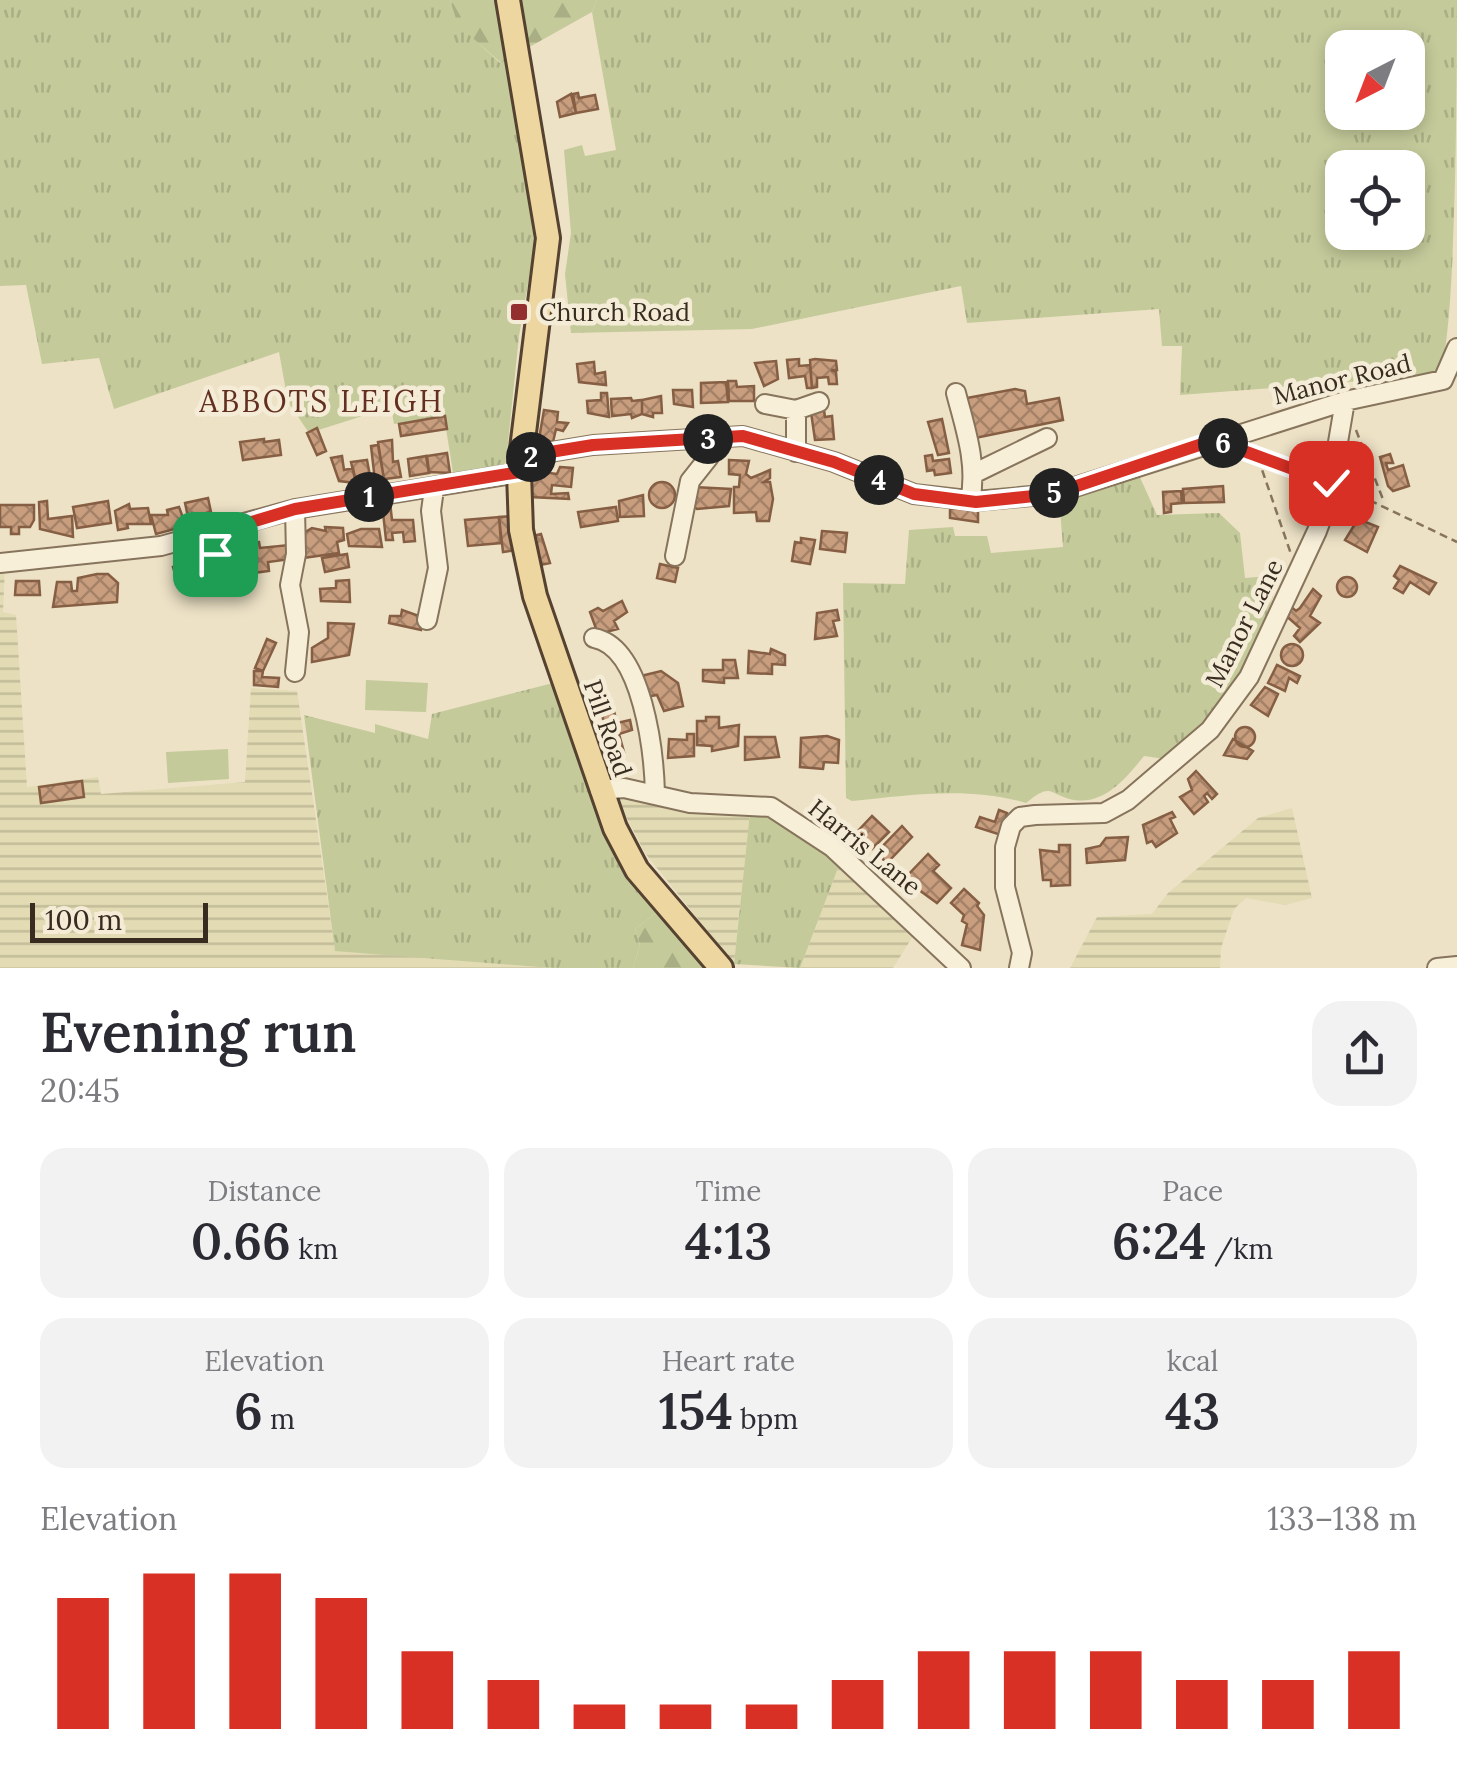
<!DOCTYPE html>
<html lang="en">
<head>
<meta charset="utf-8">
<style>
  :root { --surface:#fff; --page:#f2f2f3; --text:#2b2b33; --muted:#7c7c81; --accent:#d93025 }
  body { margin:0; font-family:Lora,serif; background:var(--page); color:var(--text); height:100vh; display:flex; flex-direction:column; font-size:38px; white-space:nowrap }
  * { box-sizing:border-box; margin:0 }
  p { font-size:32px; color:var(--muted) }
  .icon { flex:none; width:55px; height:55px; fill:none; stroke:currentColor; stroke-width:2; stroke-linecap:round; stroke-linejoin:round }
  .map { position:relative; height:968px; overflow:hidden }
  .sheet { display:flex; flex-direction:column; background:var(--surface); flex:1 }
  .sheet>* { flex:none }
  .needle { width:65px; rotate:222deg }
  .controls { position:absolute; left:1325px; top:30px; display:grid; gap:20px }
  .controls a { display:grid; place-items:center; width:100px; height:100px; border-radius:20px; background:var(--surface); box-shadow:0 5px 15px #0003; font-size:50px }
  .scale { position:absolute; left:30px; bottom:25px; width:178px; box-sizing:border-box; padding-left:10px; border:5px solid #382c20; border-top:0; font-size:28px; line-height:35px; white-space:nowrap; color:#382c20; -webkit-text-stroke:8px #f4ecd6; paint-order:stroke }
  .pin { position:absolute; display:grid; place-items:center; width:85px; height:85px; color:#fff; margin:-42px; border-radius:20px; box-shadow:0 5px 15px #0006 }
  .km { position:absolute; width:50px; height:50px; margin:-25px; border-radius:50%; background:#222; color:#fff; font-size:28px; line-height:50px; text-align:center }
  .round { display:grid; place-items:center; flex:none; width:105px; height:105px; border-radius:30px; background:var(--page) }
  .summary { display:flex; align-items:center; justify-content:space-between; height:170px; padding:0 40px }
  h1 { font-size:55px; font-weight:600; line-height:75px }
  .figures { display:grid; grid-template-columns:repeat(3,1fr); gap:15px; height:170px; padding:10px 40px }
  .figures div { display:grid; align-content:center; border-radius:25px; background:var(--page); text-align:center }
  .figures b { font-size:50px; font-weight:600 }
  .figures small { font-size:28px; font-weight:400 }
  .figures p { font-size:28px }
  .chart { height:280px; padding:20px 40px }
  .chart p { display:flex; justify-content:space-between }
  .chart svg { width:100%; height:180px; margin-top:10px; stroke:var(--accent); stroke-width:6 }
  .map>svg:first-child { display:block }
  .farmland { fill:url(#farmland-rules) }
  .grass { fill:url(#grass-tufts); fill-rule:evenodd }
  .forest { fill:url(#forest-firs) }
  .park { fill:#c4ca9a }
  .building { fill:url(#building-cross-hatch); stroke:#855e43; stroke-width:2.5 }
  .lines { fill:none; stroke-linecap:round; stroke-linejoin:round }
  .minor-casing { stroke:#87745d; stroke-width:22 }
  .major-casing { stroke:#554230; stroke-width:28 }
  .path { stroke:#87745d; stroke-width:2.5; stroke-dasharray:8 5; stroke-linecap:butt }
  .minor { stroke:#f8efd9; stroke-width:18 }
  .major { stroke:#eed6a0; stroke-width:22 }
  .route-casing { stroke:#fff; stroke-width:20 }
  .route { stroke:#d93025; stroke-width:12 }
  .poi-dot { fill:#942f2f; stroke:#f4ecd6; stroke-width:4 }
  .labels { text-anchor:middle; dominant-baseline:central; stroke-width:9; stroke-linejoin:round; paint-order:stroke }
  .poi-label { font-size:25px; fill:#382c20; stroke:#f4ecd6; text-anchor:start }
  .street-label { font-size:25px; fill:#382c20; stroke:#f4ecd6 }
  .quarter-label { font-size:30px; letter-spacing:2.5px; fill:#632f21; stroke:#f4ecd6 }
</style>
</head>
<body>
<div class="map">
<svg width="1457" height="968" viewBox="0 0 1457 968">
  <defs>
    <pattern id="farmland-rules" width="6" height="5" patternUnits="userSpaceOnUse" patternTransform="scale(2.5)"><rect width="6" height="5" fill="#e2dbb4"/><path d="M0 2.5h6" fill="none" stroke="#c3bc9a"/></pattern>
    <pattern id="grass-tufts" width="24" height="20" patternUnits="userSpaceOnUse" patternTransform="scale(2.5)"><rect width="24" height="20" fill="#c4ca9a"/><path d="M3 7l-1-3M5 7V3M7 7l1-3M15 17l-1-3M17 17v-4M19 17l1-3" fill="none" stroke="#a9ae84"/></pattern>
    <pattern id="forest-firs" width="22" height="20" patternUnits="userSpaceOnUse" patternTransform="scale(2.5)"><rect width="22" height="20" fill="#c4ca9a"/><path d="M5 1l3.5 6h-7zM16 11l3.5 6h-7z" fill="#a9ae84"/></pattern>
    <pattern id="building-cross-hatch" width="8" height="8" patternUnits="userSpaceOnUse" patternTransform="scale(2.5)"><rect width="8" height="8" fill="#c99e7e"/><path d="M0 0l8 8M0 8l8-8" fill="none" stroke="#a48167"/></pattern>
  </defs>
  <rect width="100%" height="100%" fill="#ede2c6"/>
  <path class="farmland" d="M5 567 3 612 16 615 27 787 98 777 101 794 245 782 251 688 297 691 335 950 552 968H0V569Z
    M616 797 707 815 750 812 734 964 645 853Z
    M1292 808 1312 898 1285 905 1246 898 1234 909 1221 948 1220 968H1070L1097 917 1152 914 1168 893 1258 818Z
    M841 860 918 928 893 968H800Z"/>
  <path class="grass" d="M0 0H450L459 25 500 63 510 58 534 218V249L519 336 506 462 498 472 454 479 444 416 394 424 391 407 309 433 288 402 279 352 114 409 99 358 42 364 26 285 0 286Z
    M597 0H1457C1457 64 1457 336 1439 375L1180 395 1182 346H1162L1159 309 967 323 961 286 752 329 571 333 565 274 571 233 564 150 582 145 585 156 616 150 592 12ZM1342 48H1408V112H1342ZM1342 168H1408V232H1342Z
    M1138 473 1157 515 1219 513 1240 533 1245 578 1280 575 1254 654 1215 710 1165 759 1144 756C1127 777 1105 805 1074 800 1048 795 1053 781 1026 803 969 786 910 795 852 801L846 798 843 583 905 584 909 530 953 527 955 536H987L991 553 1063 547 1059 497Z
    M557 682 612 852 656 913 635 929 640 945 633 968H552L335 951 304 715 375 733V724L428 739 432 714Z
    M750 812 776 820 841 860 800 968 734 964Z"/>
  <path class="forest" d="M450 0H597L592 12 501 63 458 25Z
    M656 913 705 968H633L640 945 635 929Z"/>
  <path class="park" d="M366 680 428 683 426 712 365 710Z
    M228 749 229 779 168 783 166 752Z"/>
  <path class="building" d="M578 93 579 98 595 95 598 109 576 113 573 94Z
    M571 94 576 113 560 117 557 102Z
    M799 359V366L810 365 812 388H807L805 376 789 378 787 360Z
    M815 359 836 361 837 370H831L836 372 837 384H829L828 377 817 378V387L812 388 810 360Z
    M776 361 778 379 764 386 755 363Z
    M594 362 595 374 605 372 606 385 579 382 577 364Z
    M728 381H736L737 387 754 386V401H729Z
    M726 382 728 402 701 403V383Z
    M1015 389 1025 391 1027 404 1059 398 1063 420 975 438 967 398Z
    M673 390H692L693 407 674 404Z
    M601 393H607L609 417 588 413 587 401 601 400Z
    M661 396 662 413H653V417L642 414V400Z
    M631 398 632 401 642 400V414L632 418 631 414 612 416 611 399Z
    M544 410 558 412 557 422 568 423 563 431 556 429 553 442 539 439Z
    M824 410 825 417 832 416 834 439 815 440 811 412Z
    M445 416 447 429 401 436 399 424Z
    M942 419 949 453 938 455 928 422Z
    M317 428 326 451 317 455 307 433Z
    M264 439V442L279 440 281 455 243 460 240 442Z
    M392 440 393 462 398 461 401 477 384 479 378 442Z
    M378 445 384 479 375 481 371 446Z
    M447 453 450 473 429 472 427 456Z
    M1390 454 1393 463H1386L1388 470 1403 465 1409 486 1393 491 1388 486 1380 457Z
    M932 455 933 461 949 459 951 473 935 475 934 470 927 471 925 456Z
    M342 456 344 470 353 468 356 483 339 481 331 458Z
    M426 456 429 473 410 476 408 459Z
    M367 460 371 481 356 483 351 462Z
    M729 460 749 461 746 474 751 478 770 470V478L764 482H770L773 499 769 521H757L756 512 734 513V487H739L740 475 729 474Z
    M560 467 573 468 571 487 552 485 551 494 568 493 569 499 530 497 533 471 557 474Z
    M649 495a13 13 0 1 1 26 0a13 13 0 1 1-26 0Z
    M1223 486 1224 502 1184 503 1183 489Z
    M693 487 731 489 729 506 697 509 690 504Z
    M1181 491 1182 503 1171 504V512L1164 513 1163 492Z
    M643 495 644 516 620 517 619 501Z
    M208 498 211 512 188 517 185 503Z
    M47 501 48 519 72 516 73 537 40 529 39 502Z
    M108 501 111 523 77 528 73 507Z
    M390 502 392 520H413L415 541 404 542 403 532 392 533 393 540H386L382 503Z
    M129 504 130 509 148 508 151 524H127L128 528 118 530 115 511Z
    M0 505H34V520L30 527H19V534H11V527H0Z
    M179 507 186 526 156 534 151 515H168L167 510Z
    M616 507 618 521 581 527 578 512Z
    M978 508V522L950 518V509Z
    M513 516 518 550 503 552 499 517Z
    M499 517 501 543 468 546 465 520Z
    M1358 519 1378 527 1367 552 1345 540Z
    M325 527 343 528 344 540 337 542 339 553 303 558 302 534 312 528 326 531Z
    M361 529H379L382 547 349 546 347 534Z
    M822 531 847 533 845 552 820 549Z
    M541 534 550 563 535 566 529 537Z
    M801 538 815 540 810 564 792 561 795 542 801 543Z
    M259 542 260 548 289 545 291 559 268 562 269 571 245 574V568H240L237 548Z
    M347 554 349 567 325 572 322 558Z
    M220 559 229 579H202L197 563Z
    M195 561 199 578 178 585 173 567Z
    M660 564 678 568 675 582 657 578Z
    M1400 566 1436 583 1429 594 1410 582 1403 593 1394 588 1399 580 1394 576Z
    M97 574H108L118 583 117 602 53 607 57 582H71L72 591H77L78 578Z
    M1337 587a10 10 0 1 1 20 0a10 10 0 1 1-20 0Z
    M349 580 350 602 321 601 320 589 336 588V581Z
    M16 581H39L40 595H15Z
    M1313 589 1321 596 1310 616 1320 623 1300 642 1294 636 1300 628 1283 613 1289 605 1296 611 1300 608Z
    M622 601 627 612 614 621 618 629 598 634 590 612 598 608 603 611Z
    M402 610 422 617 421 630 389 623 390 616H401Z
    M837 610 839 620 833 621 837 636 815 639 817 613Z
    M328 623 354 624 349 655 312 662V648L328 638Z
    M267 639 276 643 263 671 255 668Z
    M1281 655a11 11 0 1 1 22 0a11 11 0 1 1-22 0Z
    M771 649 785 655V665L772 664V674L748 673 749 651 770 654Z
    M723 660H735L738 678H724V683L703 681V670H723Z
    M1277 665 1300 676 1297 683 1289 678 1285 691 1268 683Z
    M254 671H263L262 677 279 678 278 687 254 685Z
    M661 671 678 683 683 706 664 711 657 695 645 697 641 676Z
    M1265 687 1278 694 1268 716 1251 705Z
    M614 711 617 723 630 720 632 730 619 734 624 752 613 755 602 715Z
    M706 717H719V728L739 725 738 746 712 751V746L697 745V721H706Z
    M1235 737a10 10 0 1 1 20 0a10 10 0 1 1-20 0Z
    M687 734H694V756L668 758 669 739 687 740Z
    M827 736 839 740 838 763 824 762 823 769 800 767 801 738Z
    M745 737H775L779 757 745 760Z
    M1233 739 1253 751 1247 759 1224 755Z
    M1196 771 1217 794 1212 799 1207 793 1204 796 1208 802 1194 814 1180 797 1192 790 1188 779Z
    M82 781 84 797 41 803 39 787Z
    M999 810 1007 813 1001 835 976 827 980 817 995 822Z
    M1172 812 1175 817 1170 819 1177 833 1156 847 1152 841 1147 843 1143 825Z
    M872 816 889 832 872 849 856 833Z
    M902 826 912 837 887 863 876 853Z
    M1128 837 1125 860 1087 863 1086 849 1100 846 1106 838Z
    M1059 845H1070V885L1051 886V880H1043L1040 850 1059 852Z
    M928 854 939 865 933 871 951 888 937 903 904 879Z
    M964 889 979 903 977 906 984 915 980 950 962 945 967 924 962 921 964 915 951 903Z"/>
  <g class="lines">
    <g class="minor-casing">
      <path id="minor" d="M956 393C965 428 978 464 970 501
        M765 404 796 410 819 402
        M796 452V410
        M520 457 593 445 743 436 834 462 914 494 976 501 1053 494 1345 401 1443 380 1457 348
        M973 474 1047 438
        M295 509 296 554 290 585 299 632 295 672
        M181 541 187 556 195 560 215 554 217 532
        M675 556 690 481 709 457 702 439
        M0 563 161 546 295 509 519 473
        M427 620 438 568 431 511 434 489
        M594 638C643 647 654 753 655 794
        M600 790 624 788 690 803 771 807 832 847 961 968
        M1019 968 1022 953 1005 887V847L1011 826 1020 817 1035 815 1104 813 1128 800 1210 730 1249 677 1317 531 1328 501 1345 401
        M1437 968 1457 966"/>
    </g>
    <g class="major-casing">
      <path id="major" d="M508 0 548 238 519 473 521 530 535 596 615 828 637 870 721 968"/>
    </g>
    <path class="path" d="M1356 430 1384 502
      M1238 450 1315 478
      M1258 458 1291 554
      M1346 489 1457 542"/>
    <use href="#minor" class="minor"/>
    <use href="#major" class="major"/>
  </g>
  <g class="lines">
    <g class="route-casing">
      <path id="route" d="M215 554 218 532 295 509 519 472 520 457 593 445 743 436 834 462 914 494 976 502 1053 494 1214 440 1331 483"/>
    </g>
    <use href="#route" class="route"/>
  </g>
  <rect class="poi-dot" x="509" y="302" width="20" height="20" rx="5"/>
  <g class="labels">
    <g class="poi-label">
      <text x="539" y="312">Church Road</text>
    </g>
    <g class="street-label">
      <text transform="translate(1342 379) rotate(-14)">Manor Road</text>
      <text transform="translate(1244 623) rotate(-63)">Manor Lane</text>
      <text transform="translate(608 728) rotate(71)">Pill Road</text>
      <text transform="translate(865 847) rotate(39)">Harris Lane</text>
    </g>
    <g class="quarter-label">
      <text x="322" y="401">ABBOTS LEIGH</text>
    </g>
  </g>
</svg>
<div class="controls">
<a><svg class="needle" viewBox="-14 -14 28 28"><path d="M0-13l5 13h-10z" fill="#e53935"/><path d="M0 13l5-13h-10z" fill="#7c7c81"/></svg></a>
<a><svg class="icon" aria-label="locate" viewBox="0 0 24 24"><circle cx="12" cy="12" r="6"/><path d="M12 2v4M12 18v4M2 12h4M18 12h4"/></svg></a>
</div>
<div class="scale">100 m</div>
<div class="pin" style="left:215px;top:554px;background:#1e9e55"><svg class="icon" aria-label="arrive" viewBox="0 0 24 24"><path d="M6 21V4h12l-3 4 3 4H6"/></svg></div>
<div class="pin" style="left:1331px;top:483px;background:#d93025"><svg class="icon" aria-label="check" viewBox="0 0 24 24"><path d="M5 12l5 5 9-10"/></svg></div>
<b class="km" style="left:369px;top:497px">1</b>
<b class="km" style="left:531px;top:457px">2</b>
<b class="km" style="left:708px;top:439px">3</b>
<b class="km" style="left:879px;top:480px">4</b>
<b class="km" style="left:1054px;top:493px">5</b>
<b class="km" style="left:1223px;top:443px">6</b>
</div>
<section class="sheet">
<div class="summary"><div><h1>Evening run</h1><p>20:45</p></div><a class="round"><svg class="icon" aria-label="share" viewBox="0 0 24 24"><path d="M12 15V3M7 8l5-5 5 5M5 13v7h14v-7"/></svg></a></div>
<div class="figures">
<div><p>Distance</p><b>0.66<small> km</small></b></div>
<div><p>Time</p><b>4:13</b></div>
<div><p>Pace</p><b>6:24<small> /km</small></b></div>
</div>
<div class="figures">
<div><p>Elevation</p><b>6<small> m</small></b></div>
<div><p>Heart rate</p><b>154<small> bpm</small></b></div>
<div><p>kcal</p><b>43</b></div>
</div>
<div class="chart"><p><span>Elevation</span>133–138 m</p>
<svg viewBox="0 0 160 44" preserveAspectRatio="none"><path d="M5 44V12M15 44V6M25 44V6M35 44V12M45 44V25M55 44V32M65 44V38M75 44V38M85 44V38M95 44V32M105 44V25M115 44V25M125 44V25M135 44V32M145 44V32M155 44V25"/></svg>
</div>
</section>
</body>
</html>
